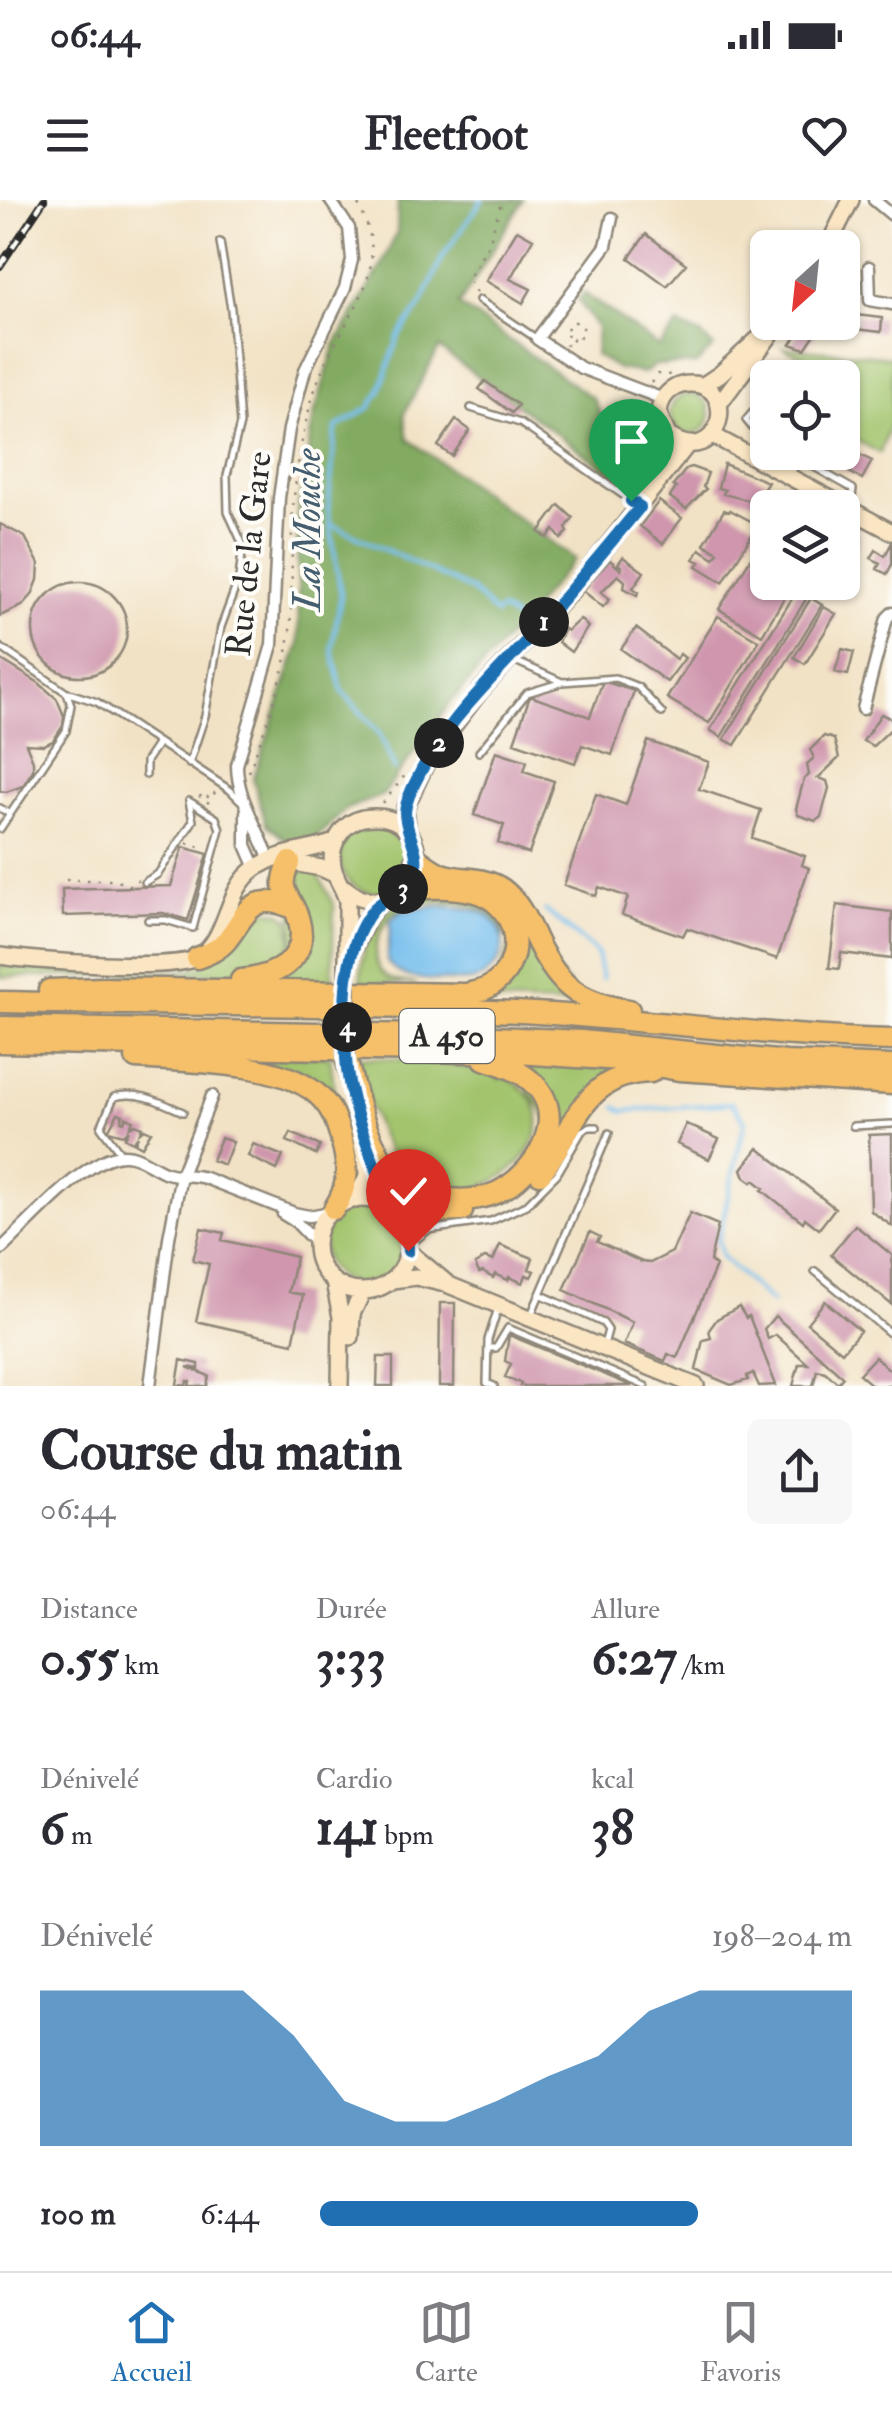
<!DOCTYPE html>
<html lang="fr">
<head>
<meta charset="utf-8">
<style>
  :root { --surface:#fff; --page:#f7f7f7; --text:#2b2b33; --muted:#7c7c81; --line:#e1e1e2; --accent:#1f6fb2 }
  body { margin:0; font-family:"IM FELL Double Pica",serif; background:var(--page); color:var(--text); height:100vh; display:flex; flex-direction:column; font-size:38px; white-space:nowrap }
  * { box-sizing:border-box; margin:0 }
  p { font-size:32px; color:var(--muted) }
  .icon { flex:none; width:55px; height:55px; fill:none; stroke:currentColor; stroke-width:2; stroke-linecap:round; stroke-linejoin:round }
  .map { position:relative; height:1186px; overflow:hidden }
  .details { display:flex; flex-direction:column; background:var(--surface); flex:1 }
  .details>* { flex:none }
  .needle { width:65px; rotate:207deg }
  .tools { position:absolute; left:750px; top:30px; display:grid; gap:20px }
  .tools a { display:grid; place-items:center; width:110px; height:110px; border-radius:15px; background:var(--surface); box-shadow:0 2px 8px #0004; font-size:50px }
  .pin { position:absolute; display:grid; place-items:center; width:85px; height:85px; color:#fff; margin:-102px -42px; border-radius:50% 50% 50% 0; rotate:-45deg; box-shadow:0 0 10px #0007 }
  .pin .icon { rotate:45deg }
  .km { position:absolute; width:50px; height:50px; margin:-25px; border-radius:50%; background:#222; color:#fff; font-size:28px; line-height:50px; text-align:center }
  .round { display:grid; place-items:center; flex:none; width:105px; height:105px; border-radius:15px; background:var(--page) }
  .headline { display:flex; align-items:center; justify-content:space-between; height:170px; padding:0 40px }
  h1 { font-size:55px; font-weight:800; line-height:75px }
  .stats { display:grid; grid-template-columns:repeat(3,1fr); gap:15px; height:170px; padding:10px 40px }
  .stats div { display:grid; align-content:center }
  .stats b { font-size:50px; font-weight:800 }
  .stats small { font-size:28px; font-weight:400 }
  .stats p { font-size:28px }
  .chart { height:280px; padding:20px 40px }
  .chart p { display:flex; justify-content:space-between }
  .chart svg { width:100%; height:180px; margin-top:10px; fill:var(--accent); opacity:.7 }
  ul { padding:0 40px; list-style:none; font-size:32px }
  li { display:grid; grid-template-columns:160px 120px 1fr; align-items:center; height:75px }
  li i { height:25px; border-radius:12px; background:var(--accent) }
  .status { display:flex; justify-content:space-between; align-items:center; height:70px; padding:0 50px; background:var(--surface); direction:ltr }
  .status svg { height:28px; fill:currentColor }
  header { display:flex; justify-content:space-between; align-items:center; height:130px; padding:0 40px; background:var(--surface); font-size:45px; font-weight:800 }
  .dock { display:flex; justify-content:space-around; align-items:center; height:140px; border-top:2px solid var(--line); background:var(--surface); font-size:28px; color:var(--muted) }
  .dock a { display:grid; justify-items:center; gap:5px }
  .dock .current { color:var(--accent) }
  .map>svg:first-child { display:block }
  .green { fill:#a3c46d; stroke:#67784c; stroke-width:2.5 }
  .forest { fill:#82aa60; stroke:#566a46; stroke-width:2.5 }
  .water { fill:#74beed; stroke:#50748c; stroke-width:2.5 }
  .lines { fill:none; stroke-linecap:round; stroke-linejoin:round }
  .stream { stroke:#74beed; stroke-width:4 }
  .building { fill:#cf96ad }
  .lane-casing { stroke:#8e8678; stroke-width:10 }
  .street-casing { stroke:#8e8678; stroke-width:15 }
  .secondary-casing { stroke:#8e8678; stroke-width:20 }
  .highway-casing { stroke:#8e8678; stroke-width:25 }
  .path { stroke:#8e8678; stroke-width:2.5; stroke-dasharray:2.5 8; stroke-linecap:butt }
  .lane { stroke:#fff; stroke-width:5 }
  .street { stroke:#fff; stroke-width:10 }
  .secondary { stroke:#fbe6c4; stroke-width:15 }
  .highway { stroke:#f6c06b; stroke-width:20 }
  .rail-casing { stroke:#2b2b2b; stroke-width:8 }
  .rail { stroke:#fdfcf7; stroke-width:4; stroke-dasharray:11; stroke-linecap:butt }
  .secondary-bridge-casing { stroke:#8e8678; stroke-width:20; stroke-linecap:butt }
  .secondary-bridge { stroke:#fbe6c4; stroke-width:15 }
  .route-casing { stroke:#fff; stroke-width:20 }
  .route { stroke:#1f6fb2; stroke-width:12 }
  .labels { text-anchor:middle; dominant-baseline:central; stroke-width:8; stroke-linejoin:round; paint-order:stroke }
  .shield { fill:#fdfcf7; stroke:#6a6a68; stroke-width:2.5 }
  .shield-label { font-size:32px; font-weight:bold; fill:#2b2b2b }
  .street-label { font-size:35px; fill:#2b2b2b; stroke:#fdfcf7 }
  .water-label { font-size:38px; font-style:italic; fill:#455e6f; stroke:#fdfcf7 }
</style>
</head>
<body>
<div class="status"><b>06:44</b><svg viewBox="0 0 49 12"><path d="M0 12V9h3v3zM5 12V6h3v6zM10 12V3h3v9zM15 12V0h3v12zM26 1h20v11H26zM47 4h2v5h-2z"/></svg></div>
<header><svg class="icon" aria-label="menu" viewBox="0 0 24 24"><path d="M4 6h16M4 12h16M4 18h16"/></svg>Fleetfoot<svg class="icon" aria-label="heart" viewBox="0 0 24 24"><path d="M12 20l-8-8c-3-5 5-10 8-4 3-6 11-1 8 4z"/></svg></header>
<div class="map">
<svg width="892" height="1186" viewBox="0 0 892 1186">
  <rect width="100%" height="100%" fill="#fdfcf7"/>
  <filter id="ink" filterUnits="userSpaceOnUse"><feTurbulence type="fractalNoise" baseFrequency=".01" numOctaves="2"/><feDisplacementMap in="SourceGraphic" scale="20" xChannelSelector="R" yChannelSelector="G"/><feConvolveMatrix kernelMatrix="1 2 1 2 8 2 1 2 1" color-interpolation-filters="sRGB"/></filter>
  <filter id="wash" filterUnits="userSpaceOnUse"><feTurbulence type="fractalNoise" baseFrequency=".0048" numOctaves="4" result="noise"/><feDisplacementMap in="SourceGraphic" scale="40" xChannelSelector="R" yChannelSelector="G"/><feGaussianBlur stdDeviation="2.25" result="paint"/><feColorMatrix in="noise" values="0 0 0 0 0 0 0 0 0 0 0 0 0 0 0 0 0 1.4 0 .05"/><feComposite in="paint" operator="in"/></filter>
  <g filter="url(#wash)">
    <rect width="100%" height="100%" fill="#f2e2c5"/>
    <path class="green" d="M782 147 892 157V219L880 253 843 233 842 178 833 177C824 156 800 159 782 147Z
      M670 214a20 20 0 1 1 40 0a20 20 0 1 1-40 0Z
      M340 658a35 35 0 1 1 70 0a35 35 0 1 1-70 0Z
      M292 667 316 670 334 705 332 785 269 782 294 768Z
      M415 696 476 700 500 716 505 738C500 726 494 714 481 709 462 700 416 699 398 710 379 721 365 762 387 777 395 782 408 783 417 784L360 783C364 737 370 713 415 696Z
      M262 710 280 712 289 719 292 741 284 758 244 773 0 777V765L66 772 182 770 202 766 250 718Z
      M518 719 583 805 470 801 494 793Z
      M203 854 330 856 336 902H333Z
      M360 857C407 859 454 863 498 874V878L501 879 503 876C614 928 433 1072 379 931 371 910 359 880 360 857Z
      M511 860 620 869 558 937Z
      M323 1045a40 40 0 1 1 80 0a40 40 0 1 1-80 0Z"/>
    <path class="forest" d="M398 0H523L459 105 594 199 602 218 639 268 627 285 439 148 404 214 408 239 575 359 448 506 383 595 346 609 315 639 288 642 266 624 253 579 299 444 297 314 314 215 335 145 382 65 397 32Z
      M584 93 659 147 678 125 701 135 714 147 696 164 655 165 645 173 618 169 595 155 597 128 578 100Z"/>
    <path class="water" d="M438 706C454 708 480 707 491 718 513 737 501 772 475 780 464 783 415 780 405 775 396 772 392 767 387 761L391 720 400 712Z"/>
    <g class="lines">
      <path class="stream" d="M331 324 471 390 495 414 501 410 515 419
        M395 569 379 533 342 491 332 448 341 395 328 310 336 228 369 208 380 192 398 138 421 105 443 56 482 0
        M545 710 597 753 602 779
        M616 906 623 911 732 903 745 921 718 1041 722 1057 772 1103"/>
    </g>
    <g id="blocks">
      <path class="building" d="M517 30 533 39 510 79 531 89 523 103 486 81Z
        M646 34 686 64 667 86 629 58Z
        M856 115 882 118 881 132 855 129Z
        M803 126 815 134 805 149 791 144Z
        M485 181 518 205 512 213 479 189Z
        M456 220 470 230 452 256 438 246Z
        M842 246 872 261 862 279 813 252H842Z
        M724 264 768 282 756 302 723 294 725 290 718 288Z
        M691 267 708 273 703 287 706 289 686 309 670 297 676 288 673 286 687 268Z
        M659 301 682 318 663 344 640 326Z
        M559 305 573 318 566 328 568 332 561 339 554 330 547 338 539 332Z
        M724 310 729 312 730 310 758 325 723 382 697 366 700 362 694 359 700 349 714 358 718 352 704 344Z
        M849 319 859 324 855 332 860 336 850 368 842 365V330Z
        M0 324 25 337 39 364 38 380 32 395 22 406 0 416Z
        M768 331V382H794L762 435 719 409Z
        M892 342V364L887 374 877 369 880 363 871 358 876 350 885 356Z
        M623 357 644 372 633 388 639 392 637 395 624 388 625 381 618 375 601 392 610 399 603 407 582 390 610 360 621 370 622 367 618 364Z
        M33 429a47 47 0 1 1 94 0a47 47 0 1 1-94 0Z
        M798 389 808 396 721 537 710 530Z
        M811 398 822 405 735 545 724 539Z
        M824 407 836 414 805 464 794 457Z
        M718 416 759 441 709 523 667 498Z
        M580 419 588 427 571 452 558 442 564 429 567 431Z
        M636 428 676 459 680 454 685 458 667 482 621 449Z
        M842 449 854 452 848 475 835 472Z
        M0 459 39 483 57 499 64 516 63 526 53 541 44 545 26 544 33 561V570L23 586 6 592 0 591Z
        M603 481 634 491 612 555 582 545 575 563 514 542 530 496 590 517Z
        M881 514 892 519V528L873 546 863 541Z
        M824 536 834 539 839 558 818 578 827 581 829 588 821 617 816 621 798 615 796 609 804 579 809 575 807 564 814 558 810 550Z
        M648 541 709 562 699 589 761 610 752 638 805 656 802 665 809 668 777 759 687 728 683 736 622 715 628 697 599 687 596 696 564 685 596 594 626 605Z
        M496 551 527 561 524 571 554 581 529 654 498 643 504 625 474 615Z
        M183 647 208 654 188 720 163 713 63 716 62 689 171 686Z
        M837 705 892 712V759L841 753 839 769 829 768Z
        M118 913 123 915 121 921 124 922 126 917 133 920 130 927 135 924 142 927 140 932 144 929 151 932 142 947 135 943 138 936 133 942 125 938 129 930 124 935 108 931Z
        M686 924 719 939 709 959 677 944Z
        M291 933 320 946 316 955 287 941Z
        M892 934V1026L871 1011 869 935Z
        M221 938 233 942 224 965 212 960Z
        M253 944 283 956 277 970 248 956Z
        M758 948 835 1008 819 1029 805 1018 803 1022 762 990 764 988 754 980 752 982 745 977 742 969Z
        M690 1013 718 1025 710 1061 716 1066 677 1158 668 1154 665 1161 624 1144 633 1122 564 1090 590 1032 600 1037 597 1042 642 1062 650 1063 672 1052Z
        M855 1025 892 1055V1105L831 1055Z
        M201 1028 224 1033 222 1040 296 1057 288 1092 303 1095 293 1143 196 1121 209 1064 193 1060Z
        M500 1045 533 1058 529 1069 534 1071 531 1077 526 1075 523 1083 509 1077 508 1080 495 1074 493 1078 483 1072 479 1073 475 1064 485 1058 493 1061Z
        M825 1101 860 1131 842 1152 807 1123Z
        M440 1103H455L454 1186H439Z
        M739 1107 746 1118 749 1116 776 1185 759 1186 753 1173 747 1176 748 1180 731 1185 696 1170 703 1140 711 1138 709 1130 717 1119Z
        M775 1116 843 1177 838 1183 825 1172 817 1170 813 1186H793L799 1164H808L776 1135 768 1139 764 1129Z
        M509 1135 632 1186H520L521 1183 505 1177 511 1164 505 1161Z
        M378 1157H393V1186H377Z
        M875 1157 892 1172V1186H873L859 1174Z
        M181 1160 199 1164V1169L187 1167 209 1176 207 1186H189L190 1181H187L186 1186 177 1184Z"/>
    </g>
  </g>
  <g filter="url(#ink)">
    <use href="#blocks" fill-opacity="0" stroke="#8e8678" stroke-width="2.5"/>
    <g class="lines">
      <g class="lane-casing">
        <path id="lane" d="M479 100 537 139
          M779 178 788 164
          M471 208 520 223 637 305
          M760 237 746 220 768 195
          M752 252 768 224
          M791 272 800 259 853 289 851 306
          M0 447 67 493 71 505 66 531 0 629
          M513 460 562 482 615 478 638 487 662 513
          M69 493 97 502 230 590 240 600
          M479 552 527 493 560 483
          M189 564 205 516 221 427 239 378 243 345 228 312 227 275 240 224 231 109 220 42
          M146 575V561L158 543
          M0 608 10 614
          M145 682 158 674 193 621 189 601 216 618 220 629 193 728 166 720H148
          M853 926 892 924
          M122 955 101 927 114 897C139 890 160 902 183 912
          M408 1046 428 1030 491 1021 526 1005 557 974 582 931 589 927H597
          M815 1071 892 1135
          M540 1094 603 1123 608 1130 604 1145
          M531 1115 609 933
          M488 1148H496L508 1128 645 1186
          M494 1186 487 1183 488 1140 498 1108"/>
      </g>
      <g class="street-casing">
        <path id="street" d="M874 0 892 15
          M612 18 606 46 537 139 581 168 663 199
          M869 67 870 100 892 104
          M863 509 887 418 892 413
          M246 612V645L256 668
          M269 659C259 628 237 599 237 565L272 445 279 298 289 229 305 170 345 88 352 60 349 28 330 0
          M283 1014 296 1022 316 1043
          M0 1050C28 1025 86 956 123 955 138 954 153 968 167 973 179 977 192 974 205 978L294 1013 309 1016 330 1012
          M150 1186 169 1038 181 975 212 896"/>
      </g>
      <g class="secondary-casing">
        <path id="secondary" d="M827 48 851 0
          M702 186 720 174 758 139
          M719 204 780 122
          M712 235 892 332
          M660 274C663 264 672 246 668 236 664 222 654 215 663 199 669 189 679 184 690 184 741 183 721 271 669 236
          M408 632 405 608 428 559 481 490 575 387 688 244
          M283 661 321 668 336 675
          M345 688C393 728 444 657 400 624 389 616 375 616 363 618 342 623 329 645 333 666 335 679 344 688 347 701V784
          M0 756C32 761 176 772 199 757 230 736 224 690 256 668 280 651 308 652 335 642
          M350 758 369 716 382 701
          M373 956 391 1009
          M316 1045a46 46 0 1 1 92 0a46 46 0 1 1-92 0Z
          M356 1000 368 974 357 921
          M408 1051 449 1085 696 1186
          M392 1080 416 1077 441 1083
          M334 1082 341 1117 340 1186
          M351 1137 352 1114 363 1091"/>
      </g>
      <g class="highway-casing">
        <path id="highway" d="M416 658C425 664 433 671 442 674 462 681 484 676 502 689 517 700 525 717 533 733 555 782 575 802 629 810
          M197 758C208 754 218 750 226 741 247 715 249 691 291 707
          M241 780C272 777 310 762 299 721 293 696 274 693 290 662
          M49 790 101 788 466 794C473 792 482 791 489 787 527 765 521 710 481 694 458 685 427 688 403 689
          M0 802C184 806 369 803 552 814 666 822 778 837 892 840
          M0 827 476 836 581 841 786 862 892 866
          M0 842 518 853 622 860 679 870 892 884
          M136 858C186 862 290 860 323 900 334 912 338 927 342 942 349 968 349 986 334 1009
          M346 858C357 898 366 945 396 977 406 988 422 994 436 997 456 1001 477 1001 496 993 535 975 571 917 532 882 518 869 501 865 484 859
          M540 974C576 929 581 874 651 872
          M407 1034 434 1012 462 1011"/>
      </g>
      <path class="path" d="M842 56 859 62
        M476 93 468 79 489 43 500 7 505 0
        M566 146 571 138 577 142 584 129 577 122H572L564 133 571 138
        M651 183 657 174 672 175
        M648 224 655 250
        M249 572C264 529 283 485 289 440 294 397 290 353 293 310 296 264 307 202 326 161 354 104 395 64 355 0
        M209 603 200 597 202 593 211 599 217 589
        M383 603 406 574
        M187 643 201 647 199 652
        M66 680H115L132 686 138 680
        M309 1052 321 1081
        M374 1099 389 1093"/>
      <use href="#lane" class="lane"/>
      <use href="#street" class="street"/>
      <use href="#secondary" class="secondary"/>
      <use href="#highway" class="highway"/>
      <g class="rail-casing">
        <path id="rail" d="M0 66 44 0"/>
      </g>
      <use href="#rail" class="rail"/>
      <g class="secondary-bridge-casing">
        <path id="secondary-bridge" d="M346 858 347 784"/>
      </g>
      <use href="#secondary-bridge" class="secondary-bridge"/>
    </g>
  </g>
  <g class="lines" filter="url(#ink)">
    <g class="route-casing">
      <path id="route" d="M408 1051C408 1025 396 1023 389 1003 373 959 348 904 346 858 344 810 341 752 372 711 383 697 402 695 412 678 425 654 405 636 405 612 406 600 412 588 418 577 443 525 489 482 527 440 566 397 603 352 640 307L631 301"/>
    </g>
    <use href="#route" class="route"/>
  </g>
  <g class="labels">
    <rect class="shield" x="399.5" y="809" width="95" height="54" rx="8"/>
    <g class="shield-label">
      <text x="447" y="836">A 450</text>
    </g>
    <g class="street-label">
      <text transform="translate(249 354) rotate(-84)">Rue de la Gare</text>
    </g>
    <g class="water-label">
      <text transform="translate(308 330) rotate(-90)">La Mouche</text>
    </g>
  </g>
</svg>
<div class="tools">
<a><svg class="needle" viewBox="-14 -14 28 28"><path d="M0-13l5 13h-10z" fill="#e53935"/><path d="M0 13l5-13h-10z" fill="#7c7c81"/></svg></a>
<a><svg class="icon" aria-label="locate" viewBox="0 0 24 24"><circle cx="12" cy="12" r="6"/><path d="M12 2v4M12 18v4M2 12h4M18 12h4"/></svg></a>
<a><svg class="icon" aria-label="layers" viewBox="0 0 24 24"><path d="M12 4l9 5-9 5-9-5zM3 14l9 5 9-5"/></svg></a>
</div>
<div class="pin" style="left:631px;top:301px;background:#1e9e55"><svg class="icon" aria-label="arrive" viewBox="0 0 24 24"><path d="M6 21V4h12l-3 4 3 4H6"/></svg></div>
<div class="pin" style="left:408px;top:1051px;background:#d93025"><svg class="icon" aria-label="check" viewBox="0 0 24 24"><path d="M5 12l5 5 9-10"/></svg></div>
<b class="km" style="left:544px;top:422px">1</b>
<b class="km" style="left:439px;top:543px">2</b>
<b class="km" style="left:403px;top:689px">3</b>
<b class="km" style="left:347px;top:827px">4</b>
</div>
<section class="details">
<div class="headline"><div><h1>Course du matin</h1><p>06:44</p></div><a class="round"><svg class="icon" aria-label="share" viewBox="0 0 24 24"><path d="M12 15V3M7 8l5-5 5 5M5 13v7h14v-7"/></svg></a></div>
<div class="stats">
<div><p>Distance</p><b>0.55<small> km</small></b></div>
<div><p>Durée</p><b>3:33</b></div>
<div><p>Allure</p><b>6:27<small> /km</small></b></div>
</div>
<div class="stats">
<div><p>Dénivelé</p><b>6<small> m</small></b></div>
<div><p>Cardio</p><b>141<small> bpm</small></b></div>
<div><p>kcal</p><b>38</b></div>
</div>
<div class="chart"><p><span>Dénivelé</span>198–204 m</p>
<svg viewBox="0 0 160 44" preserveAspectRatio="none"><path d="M0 44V6L10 6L20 6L30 6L40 6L50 17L60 33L70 38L80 38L90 33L100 27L110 22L120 11L130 6L140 6L150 6L160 6V44z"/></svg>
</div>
<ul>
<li><b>100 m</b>6:44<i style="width:71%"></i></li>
</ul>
</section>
<nav class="dock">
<a class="current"><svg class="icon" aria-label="home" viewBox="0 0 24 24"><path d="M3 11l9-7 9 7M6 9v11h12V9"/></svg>Accueil</a>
<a><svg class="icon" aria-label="map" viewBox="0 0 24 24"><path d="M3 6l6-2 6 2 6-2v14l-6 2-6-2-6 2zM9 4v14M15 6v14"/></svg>Carte</a>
<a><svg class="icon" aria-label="saved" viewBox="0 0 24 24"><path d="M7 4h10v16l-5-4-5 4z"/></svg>Favoris</a>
</nav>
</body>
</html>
